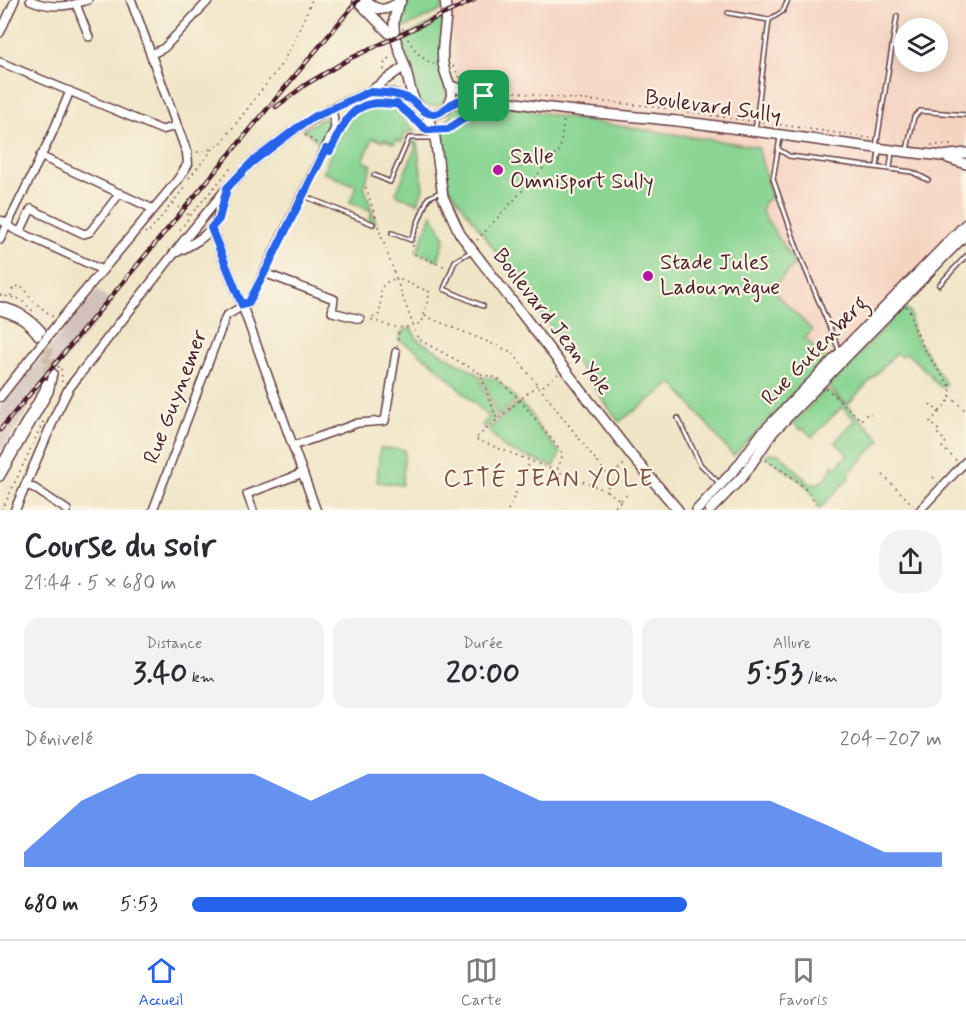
<!DOCTYPE html>
<html lang="fr">
<head>
<meta charset="utf-8">
<style>
  :root { --surface:#fff; --page:#f2f2f3; --text:#2b2b33; --muted:#7c7c81; --line:#e1e1e2; --accent:#2563eb }
  body { margin:0; font-family:Mynerve,sans-serif; background:var(--page); color:var(--text); height:100vh; display:flex; flex-direction:column; font-size:22px; white-space:nowrap }
  * { box-sizing:border-box; margin:0 }
  p { font-size:20px; color:var(--muted) }
  .icon { flex:none; width:33px; height:33px; fill:none; stroke:currentColor; stroke-width:2; stroke-linecap:round; stroke-linejoin:round }
  .map { position:relative; height:510px; overflow:hidden }
  .panel { display:flex; flex-direction:column; background:var(--surface); flex:1 }
  .panel>* { flex:none }
  .fabs { position:absolute; left:894px; top:18px; display:grid; gap:12px }
  .fabs a { display:grid; place-items:center; width:54px; height:54px; border-radius:50%; background:var(--surface); box-shadow:0 3px 15px #0003; font-size:30px }
  .pin { position:absolute; display:grid; place-items:center; width:51px; height:51px; color:#fff; margin:-26px; border-radius:12px; box-shadow:0 3px 9px #0006 }
  .round { display:grid; place-items:center; flex:none; width:63px; height:63px; border-radius:24px; background:var(--page) }
  .overview { display:flex; align-items:center; justify-content:space-between; height:102px; padding:0 24px }
  h1 { font-size:33px; font-weight:800; line-height:45px }
  .stats { display:grid; grid-template-columns:repeat(3,1fr); gap:9px; height:102px; padding:6px 24px }
  .stats div { display:grid; align-content:center; border-radius:15px; background:var(--page); text-align:center }
  .stats b { font-size:30px; font-weight:800 }
  .stats small { font-size:16px; font-weight:400 }
  .stats p { font-size:16px }
  .chart { height:168px; padding:12px 24px }
  .chart p { display:flex; justify-content:space-between }
  .chart svg { width:100%; height:108px; margin-top:6px; fill:var(--accent); opacity:.7 }
  ul { padding:0 24px; list-style:none; font-size:20px }
  li { display:grid; grid-template-columns:96px 72px 1fr; align-items:center; height:45px }
  li i { height:15px; border-radius:8px; background:var(--accent) }
  .tabs { display:flex; justify-content:space-around; align-items:center; height:84px; border-top:2px solid var(--line); background:var(--surface); font-size:16px; color:var(--muted) }
  .tabs a { display:grid; justify-items:center; gap:3px }
  .tabs .selected { color:var(--accent) }
  .map>svg:first-child { display:block }
  .built { fill:#f5d3c1; fill-rule:evenodd }
  .industrial { fill:#d1c0bc }
  .green { fill:#8ad593; stroke:#6a7a5f; stroke-width:1.5 }
  .lines { fill:none; stroke-linecap:round; stroke-linejoin:round }
  .minor-tunnel { stroke:#cfbda8; stroke-width:7; stroke-dasharray:7 3.5; stroke-linecap:butt }
  .service-casing { stroke:#633d42; stroke-width:6 }
  .minor-casing { stroke:#633d42; stroke-width:10 }
  .tertiary-casing { stroke:#633d42; stroke-width:11 }
  .secondary-casing { stroke:#633d42; stroke-width:12 }
  .path { stroke:#633d42; stroke-width:1.5; stroke-dasharray:1.5 4.5; stroke-linecap:butt }
  .service { stroke:#fff; stroke-width:3 }
  .minor { stroke:#fff; stroke-width:7 }
  .tertiary { stroke:#fff; stroke-width:8 }
  .secondary { stroke:#fff; stroke-width:9 }
  .rail-casing { stroke:#4a1f2b; stroke-width:4.5 }
  .rail { stroke:#fcf5e5; stroke-width:2; stroke-dasharray:7; stroke-linecap:butt }
  .route-casing { stroke:#fff; stroke-width:12 }
  .route { stroke:#2563eb; stroke-width:8 }
  .poi-dot { fill:#b5179e; stroke:#fcf5e5; stroke-width:2 }
  .labels { text-anchor:middle; dominant-baseline:central; stroke-width:4.5; stroke-linejoin:round; paint-order:stroke }
  .street-label { font-size:22px; fill:#4a1f2b; stroke:#fcf5e5 }
  .poi-label { font-size:22px; fill:#4a1f2b; stroke:#fcf5e5; text-anchor:start }
  .neighbourhood-label { font-size:24px; letter-spacing:1.5px; fill:#7c4d3f; stroke:#fcf5e5 }
</style>
</head>
<body>
<div class="map">
<svg width="966" height="510" viewBox="0 0 966 510">
  <rect width="100%" height="100%" fill="#fcf5e5"/>
  <filter id="ink" filterUnits="userSpaceOnUse"><feTurbulence type="fractalNoise" baseFrequency=".0167" numOctaves="2"/><feDisplacementMap in="SourceGraphic" scale="12" xChannelSelector="R" yChannelSelector="G"/><feConvolveMatrix kernelMatrix="1 2 1 2 8 2 1 2 1" color-interpolation-filters="sRGB"/></filter>
  <filter id="wash" filterUnits="userSpaceOnUse"><feTurbulence type="fractalNoise" baseFrequency=".008" numOctaves="4" result="noise"/><feDisplacementMap in="SourceGraphic" scale="24" xChannelSelector="R" yChannelSelector="G"/><feGaussianBlur stdDeviation="1.35" result="paint"/><feColorMatrix in="noise" values="0 0 0 0 0 0 0 0 0 0 0 0 0 0 0 0 0 1.4 0 .05"/><feComposite in="paint" operator="in"/></filter>
  <g filter="url(#wash)">
    <rect width="100%" height="100%" fill="#f0e5c7"/>
    <path class="built" d="M454 0H966V243L827 360 804 338 812 330 770 289 795 264 769 221 762 212 763 203 567 118 459 96 451 19ZM904 28H938V62H904Z"/>
    <path class="industrial" d="M97 290 113 303 41 387 0 455V407Z"/>
    <path class="green" d="M411 0H441L442 10 398 31C396 17 401 10 411 0Z
      M444 17 447 96C441 108 432 107 420 103L411 64 400 39Z
      M459 96 567 118 758 147 771 197 763 203 762 212 795 264 771 289 812 330 805 338 827 360 733 456 673 383 619 422 444 180 442 132Z
      M371 106 394 109 416 132H406L402 142 396 140 394 144 384 139 383 141 373 138 363 161 372 165 364 185 376 223 369 221 372 211 350 202 356 186 323 172C335 145 341 117 371 106Z
      M323 118H327L332 124 322 143 317 141 303 129Z
      M411 142H417L423 188 418 203 396 194 416 146Z
      M432 214 445 238 438 260 417 252Z
      M904 307 910 312 913 333 946 384 942 388 931 378 932 376 906 353 902 357 896 353 848 404 839 398 829 386Z
      M411 328 418 340 478 374 495 419 485 428 482 425 489 417 427 358 425 359 416 350 399 340 401 332Z
      M482 377 496 379 517 399 498 417Z
      M826 389 847 406 881 440 849 473V478L819 509C814 484 784 470 765 456L768 453 780 454 810 484C820 486 832 474 832 464L836 467 848 455 835 442 855 420 842 407 812 437 803 428 801 430 793 423Z
      M519 402 531 414 537 426 560 453 554 467 506 449 488 430Z
      M380 448 405 450 402 485 377 482Z"/>
  </g>
  <g filter="url(#ink)">
    <g class="lines">
      <path class="minor-tunnel" d="M38 336C48 352 48 365 46 383
        M46 338 49 347 53 373"/>
      <g class="service-casing">
        <path id="service" d="M728 13 769 20
          M755 131 769 20 783 11 788 0
          M780 138 778 149 789 156 912 172 928 180
          M876 147 897 16
          M778 149 773 179 800 256 839 350
          M907 150 914 117 920 111 966 115
          M877 166 879 151
          M890 168 892 152
          M374 175 390 182 409 138H433
          M304 196 373 224
          M392 233 411 240 428 198 440 192
          M470 252 455 261 444 289 483 306
          M939 285 966 256
          M678 418 700 464 719 483"/>
      </g>
      <g class="minor-casing">
        <path id="minor" d="M30 0C50 9 68 7 88 0
          M76 4 89 37
          M0 33 15 0
          M152 54 164 48 209 0
          M0 62 162 130 176 126
          M40 156 153 209
          M0 220 8 224 13 229 102 270
          M20 232 31 209 84 234 90 232 120 193
          M0 240 52 134 70 91
          M264 273 334 299 332 312 360 319
          M0 306C18 310 30 317 42 331
          M0 311C17 316 28 322 38 336
          M293 446 358 423 385 421 396 352
          M0 466 44 390 46 383
          M0 477 49 392 53 373
          M25 485 34 488 67 510
          M153 510 226 316 249 302 335 128 332 108
          M253 510 247 494 303 473
          M920 510 966 461"/>
      </g>
      <g class="tertiary-casing">
        <path id="tertiary" d="M369 92 393 93 413 101
          M211 228 245 313 316 510
          M175 253C209 236 218 229 226 191
          M0 397 59 322 177 181 188 164 187 153 131 0
          M15 510 56 414 69 388 186 238 227 188 251 163 297 128 332 108 369 92 405 66"/>
      </g>
      <g class="secondary-casing">
        <path id="secondary" d="M357 0 394 38
          M365 0C378 13 387 11 401 1
          M401 0C398 7 394 14 394 22 393 38 400 51 405 66 410 85 414 130 446 109 459 93 445 80 443 63 440 42 449 21 445 0
          M451 86C525 112 607 112 685 122 759 131 833 143 907 152L942 156 966 153
          M449 105 478 96
          M426 112 435 138 443 197 460 234 632 456 678 510
          M948 158 966 164
          M697 510 737 467 762 433 966 224
          M710 510 744 475 773 432 966 234"/>
      </g>
      <path class="path" d="M403 28C408 42 419 59 434 64
        M453 66 461 79
        M384 70V64L391 55
        M503 90 542 96 649 106 751 121
        M397 104 410 114 420 125
        M762 122 870 138
        M343 125C355 103 374 105 396 104
        M441 129C457 128 466 113 481 110L484 105
        M305 135 318 144
        M931 145H953
        M197 152 212 149
        M189 178 213 149 222 142 283 62 295 39 312 0
        M366 187 376 218
        M173 203 190 216
        M378 226 396 278 430 292 422 322C400 332 392 327 370 319L380 314 381 288 387 282 396 278 418 339 480 373 497 420
        M180 230 192 213 230 169 234 167
        M145 232 148 234 184 188
        M477 240 560 150 564 118
        M413 245 411 253 446 267
        M0 295 20 299 35 313
        M11 296 12 290 20 285 25 289 31 299 53 317
        M906 306C913 313 911 320 915 328 923 350 937 369 951 387L950 399 939 412
        M425 316 512 352 609 477 626 463
        M397 346 399 330
        M58 367 61 366 62 382
        M481 374 497 378 520 400 563 454 557 471
        M537 385 475 439 607 491 609 478
        M543 386 558 374
        M826 388 861 420 868 413 871 414
        M950 396 966 411
        M930 404 939 412 930 422 938 429 936 432 946 442 942 447 957 461
        M766 460C782 471 815 489 817 510
        M883 475 913 505
        M933 477 937 482
        M607 491 621 501 612 510
        M621 500 629 493
        M2 510 45 418
        M508 510 530 462"/>
      <use href="#service" class="service"/>
      <use href="#minor" class="minor"/>
      <use href="#tertiary" class="tertiary"/>
      <use href="#secondary" class="secondary"/>
      <g class="rail-casing">
        <path id="rail" d="M276 107 305 85 349 59 474 0
          M0 430 358 0"/>
      </g>
      <use href="#rail" class="rail"/>
    </g>
  </g>
  <g class="lines" filter="url(#ink)">
    <g class="route-casing">
      <path id="route" d="M369 92C384 92 396 93 410 99 418 103 421 113 433 114 440 114 443 110 449 106 456 100 475 95 484 96V108L474 112 448 129 427 130 397 104C390 104 384 103 378 103 349 104 341 129 330 151L326 149 267 268 249 302 242 305 211 228 219 219 227 188 251 163 297 128 314 117Z"/>
    </g>
    <use href="#route" class="route"/>
  </g>
  <g class="poi-dot">
    <circle cx="498" cy="170" r="6"/>
    <circle cx="648" cy="276" r="6"/>
  </g>
  <g class="labels">
    <g class="street-label">
      <text transform="translate(713 107) rotate(8)">Boulevard Sully</text>
      <text transform="translate(552 322) rotate(52)">Boulevard Jean Yole</text>
      <text transform="translate(815 351) rotate(-46)">Rue Gutenberg</text>
      <text transform="translate(176 397) rotate(-69)">Rue Guynemer</text>
    </g>
    <g class="poi-label">
      <text x="510" y="157">Salle<tspan x="510" dy="25">Omnisport Sully</tspan></text>
      <text x="660" y="263">Stade Jules<tspan x="660" dy="25">Ladoumègue</tspan></text>
    </g>
    <g class="neighbourhood-label">
      <text x="549" y="479">CITÉ JEAN YOLE</text>
    </g>
  </g>
</svg>
<div class="fabs">
<a><svg class="icon" aria-label="layers" viewBox="0 0 24 24"><path d="M12 4l9 5-9 5-9-5zM3 14l9 5 9-5"/></svg></a>
</div>
<div class="pin" style="left:484px;top:96px;background:#1e9e55"><svg class="icon" aria-label="arrive" viewBox="0 0 24 24"><path d="M6 21V4h12l-3 4 3 4H6"/></svg></div>
</div>
<section class="panel">
<div class="overview"><div><h1>Course du soir</h1><p>21:44 · 5 × 680 m</p></div><a class="round"><svg class="icon" aria-label="share" viewBox="0 0 24 24"><path d="M12 15V3M7 8l5-5 5 5M5 13v7h14v-7"/></svg></a></div>
<div class="stats">
<div><p>Distance</p><b>3.40<small> km</small></b></div>
<div><p>Durée</p><b>20:00</b></div>
<div><p>Allure</p><b>5:53<small> /km</small></b></div>
</div>
<div class="chart"><p><span>Dénivelé</span>204–207 m</p>
<svg viewBox="0 0 160 44" preserveAspectRatio="none"><path d="M0 44V38L10 17L20 6L30 6L40 6L50 17L60 6L70 6L80 6L90 17L100 17L110 17L120 17L130 17L140 27L150 38L160 38V44z"/></svg>
</div>
<ul>
<li><b>680 m</b>5:53<i style="width:66%"></i></li>
</ul>
</section>
<nav class="tabs">
<a class="selected"><svg class="icon" aria-label="home" viewBox="0 0 24 24"><path d="M3 11l9-7 9 7M6 9v11h12V9"/></svg>Accueil</a>
<a><svg class="icon" aria-label="map" viewBox="0 0 24 24"><path d="M3 6l6-2 6 2 6-2v14l-6 2-6-2-6 2zM9 4v14M15 6v14"/></svg>Carte</a>
<a><svg class="icon" aria-label="saved" viewBox="0 0 24 24"><path d="M7 4h10v16l-5-4-5 4z"/></svg>Favoris</a>
</nav>
</body>
</html>
